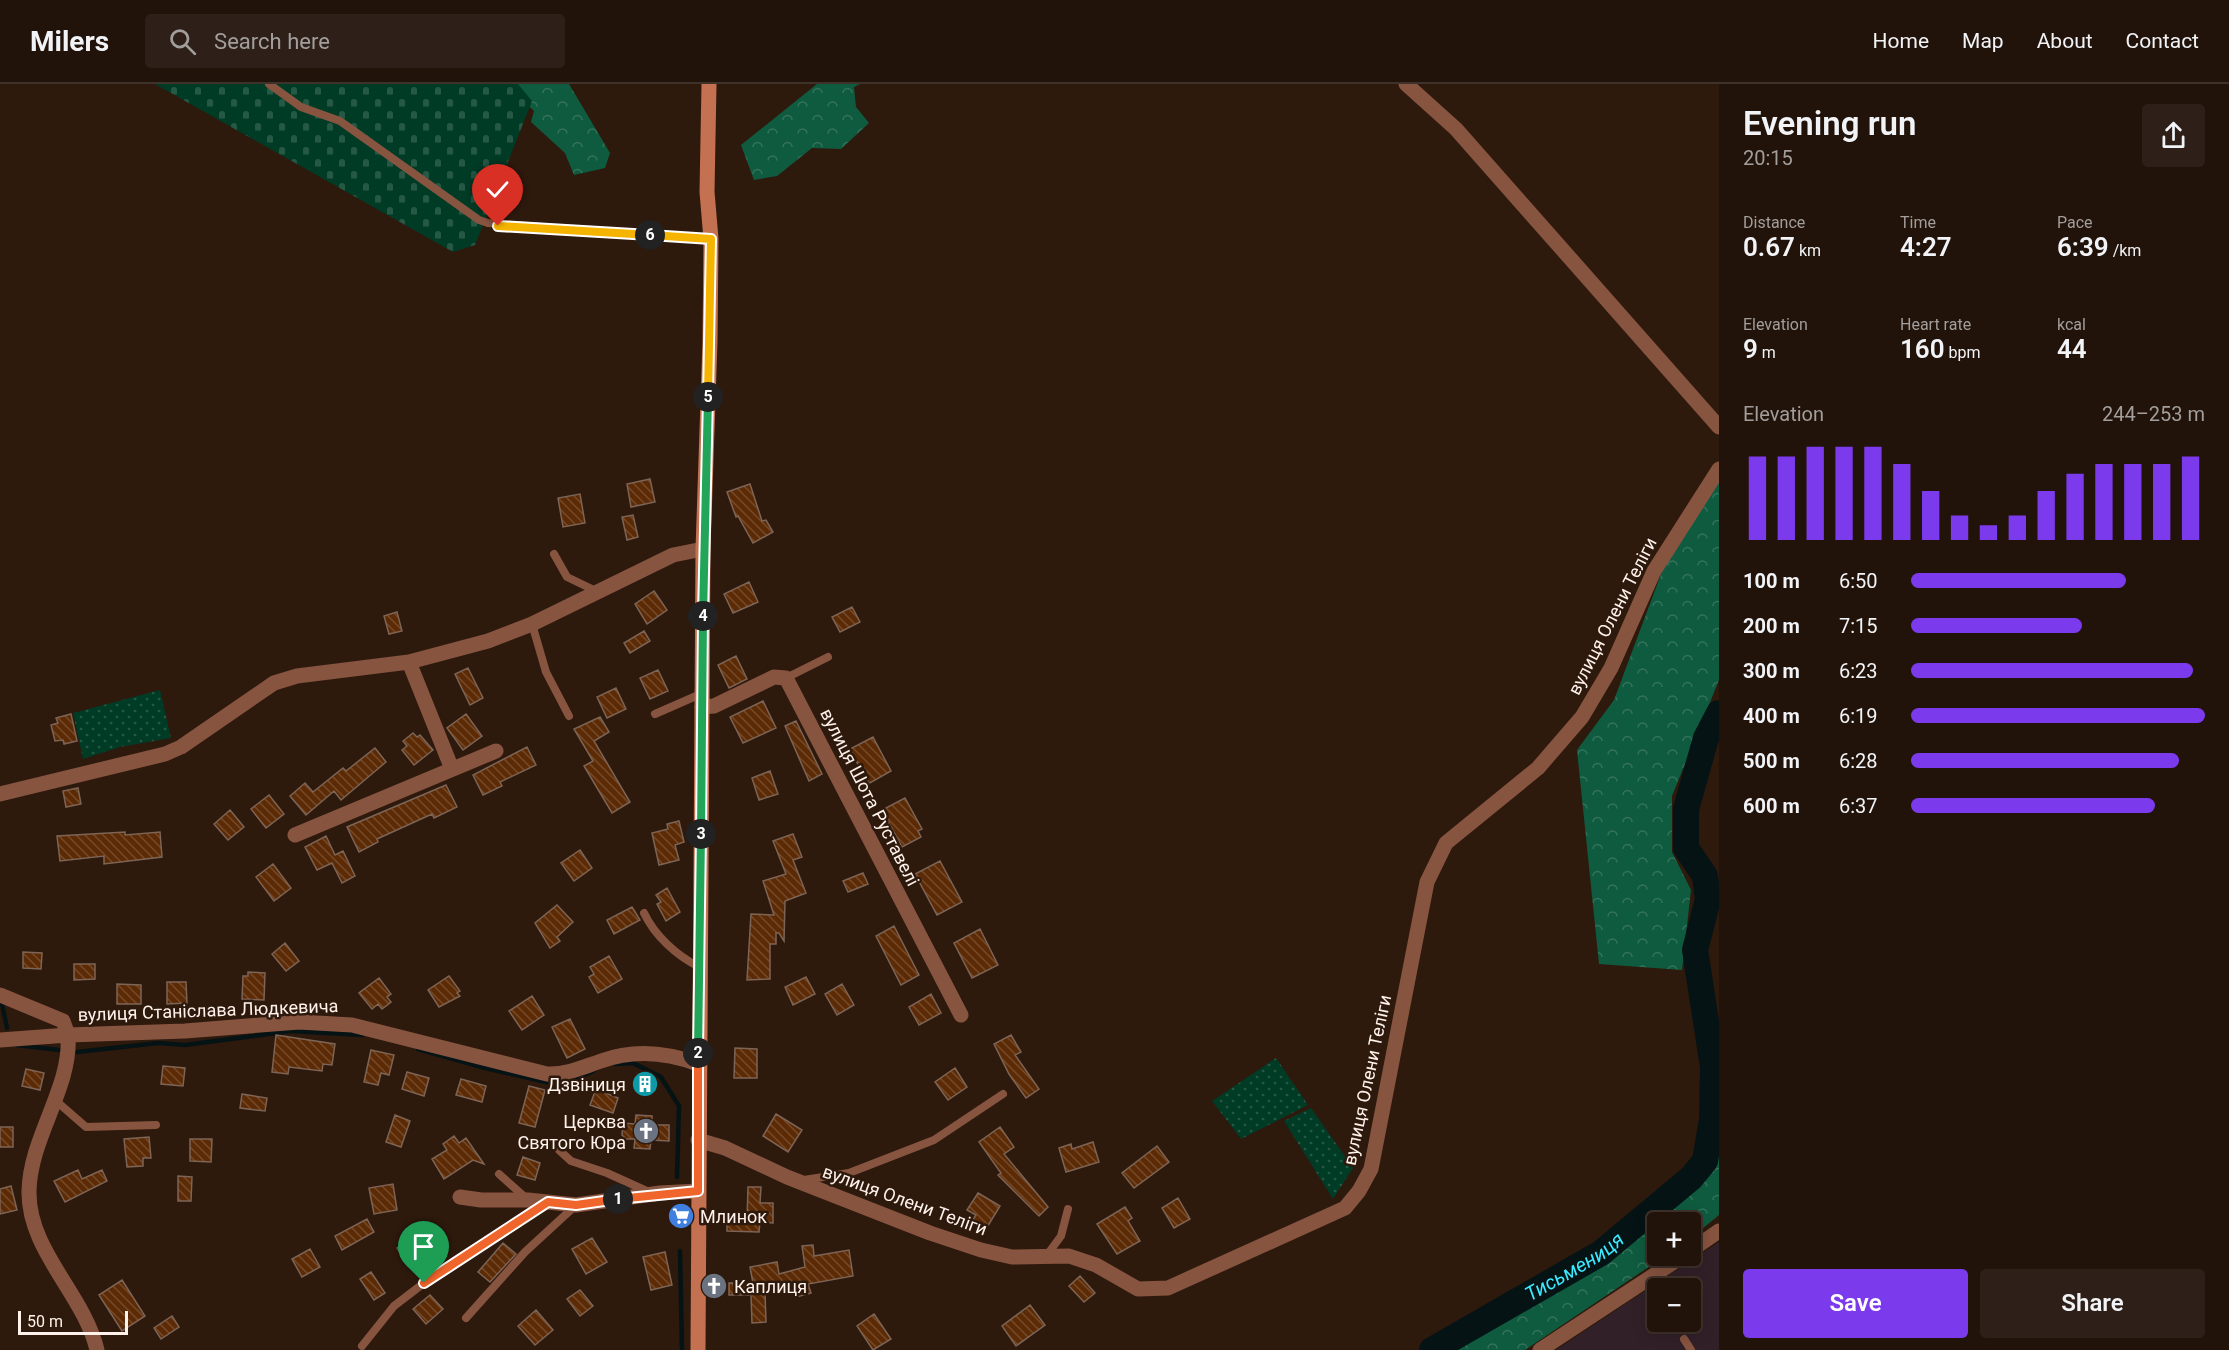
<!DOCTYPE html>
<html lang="en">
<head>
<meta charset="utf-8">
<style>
  :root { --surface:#22130a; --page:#2e2018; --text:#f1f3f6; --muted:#a29e9c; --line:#3f322b; --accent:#7c3aed }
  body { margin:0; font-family:Roboto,sans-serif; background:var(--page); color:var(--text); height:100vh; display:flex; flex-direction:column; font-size:22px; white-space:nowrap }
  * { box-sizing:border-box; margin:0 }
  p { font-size:20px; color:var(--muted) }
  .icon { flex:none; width:33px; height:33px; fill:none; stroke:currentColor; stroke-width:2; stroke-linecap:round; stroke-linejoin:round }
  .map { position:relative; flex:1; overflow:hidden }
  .details { display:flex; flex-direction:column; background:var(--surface); width:510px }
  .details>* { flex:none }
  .tools { position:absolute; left:1647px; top:1128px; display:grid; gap:12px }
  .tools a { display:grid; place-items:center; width:54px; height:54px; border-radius:6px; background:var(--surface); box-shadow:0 3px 15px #0003,0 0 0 2px var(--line); font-size:30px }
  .scale { position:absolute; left:18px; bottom:15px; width:110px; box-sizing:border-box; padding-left:6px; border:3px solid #fef2eb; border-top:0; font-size:16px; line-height:21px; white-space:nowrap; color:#fef2eb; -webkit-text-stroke:4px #2e190d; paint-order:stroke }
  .pin { position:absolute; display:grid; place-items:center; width:51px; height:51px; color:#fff; margin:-62px -26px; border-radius:50% 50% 50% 0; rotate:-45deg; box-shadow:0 0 6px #0007 }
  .pin .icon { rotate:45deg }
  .km { position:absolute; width:30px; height:30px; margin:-15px; border-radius:50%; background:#222; color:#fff; font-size:16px; line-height:30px; text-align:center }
  .round { display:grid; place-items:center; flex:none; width:63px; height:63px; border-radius:6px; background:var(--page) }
  .summary { display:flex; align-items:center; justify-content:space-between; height:102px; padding:0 24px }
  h1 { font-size:33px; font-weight:600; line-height:45px }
  .figures { display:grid; grid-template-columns:repeat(3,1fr); gap:9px; height:102px; padding:6px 24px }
  .figures div { display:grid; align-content:center }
  .figures b { font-size:26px; font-weight:600 }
  .figures small { font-size:16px; font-weight:400 }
  .figures p { font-size:16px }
  .chart { height:168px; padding:12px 24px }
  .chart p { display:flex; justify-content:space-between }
  .chart svg { width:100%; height:108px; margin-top:6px; stroke:var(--accent); stroke-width:6 }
  .button { display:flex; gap:12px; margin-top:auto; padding:12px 24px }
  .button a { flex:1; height:69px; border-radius:6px; background:var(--accent); color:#fff; font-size:24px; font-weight:600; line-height:69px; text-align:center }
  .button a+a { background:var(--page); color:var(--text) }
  ul { padding:0 24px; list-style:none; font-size:20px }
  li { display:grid; grid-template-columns:96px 72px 1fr; align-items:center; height:45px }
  li i { height:15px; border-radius:8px; background:var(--accent) }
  header { display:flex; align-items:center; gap:36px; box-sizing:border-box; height:84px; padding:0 30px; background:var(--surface); border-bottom:2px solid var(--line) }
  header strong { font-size:28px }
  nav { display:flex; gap:33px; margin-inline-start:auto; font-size:21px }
  .search { width:420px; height:54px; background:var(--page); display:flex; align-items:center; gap:15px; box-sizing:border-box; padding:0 21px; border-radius:6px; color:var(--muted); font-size:22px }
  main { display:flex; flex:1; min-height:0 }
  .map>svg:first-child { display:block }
  .industrial { fill:#322028; fill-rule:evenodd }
  .grass { fill:url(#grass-dots) }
  .forest { fill:url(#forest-crowns) }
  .cemetery { fill:url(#cemetery-stones) }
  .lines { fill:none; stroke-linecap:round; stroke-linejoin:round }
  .stream { stroke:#051315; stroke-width:4.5 }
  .river { stroke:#051315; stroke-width:26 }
  .building { fill:url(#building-back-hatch); stroke:#7d6455; stroke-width:1.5 }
  .lane { stroke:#875440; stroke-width:8 }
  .street { stroke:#875440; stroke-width:15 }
  .secondary { stroke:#c37151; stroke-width:15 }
  .split-1-casing { stroke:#fff; stroke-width:12 }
  .split-2-casing { stroke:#fff; stroke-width:12 }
  .split-3-casing { stroke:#fff; stroke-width:12 }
  .split-4-casing { stroke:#fff; stroke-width:12 }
  .split-5-casing { stroke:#fff; stroke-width:12 }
  .split-6-casing { stroke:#fff; stroke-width:12 }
  .split-7-casing { stroke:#fff; stroke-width:12 }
  .split-1 { stroke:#f0652b; stroke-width:8 }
  .split-2 { stroke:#f0652b; stroke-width:8 }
  .split-3 { stroke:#22a559; stroke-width:8 }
  .split-4 { stroke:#22a559; stroke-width:8 }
  .split-5 { stroke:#22a559; stroke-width:8 }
  .split-6 { stroke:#f5b400; stroke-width:8 }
  .split-7 { stroke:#f5b400; stroke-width:8 }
  .labels { text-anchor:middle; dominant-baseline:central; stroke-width:5; stroke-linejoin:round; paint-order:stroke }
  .street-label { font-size:18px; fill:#fef2eb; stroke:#2e190d }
  .poi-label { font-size:18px; fill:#fef2eb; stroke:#2e190d; text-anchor:end }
  .water-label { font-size:20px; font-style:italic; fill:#3ce9ff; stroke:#2e190d }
</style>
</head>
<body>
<header>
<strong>Milers</strong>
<div class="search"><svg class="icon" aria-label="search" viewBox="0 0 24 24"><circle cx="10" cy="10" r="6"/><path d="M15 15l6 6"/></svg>Search here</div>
<nav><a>Home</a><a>Map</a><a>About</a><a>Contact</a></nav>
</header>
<main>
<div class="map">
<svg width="1719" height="1266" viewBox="0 0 1719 1266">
  <defs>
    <pattern id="grass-dots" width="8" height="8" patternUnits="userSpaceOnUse" patternTransform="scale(1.5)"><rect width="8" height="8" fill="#003b26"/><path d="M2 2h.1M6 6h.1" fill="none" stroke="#265846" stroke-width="1.8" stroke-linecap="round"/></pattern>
    <pattern id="forest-crowns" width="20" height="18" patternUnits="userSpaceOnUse" patternTransform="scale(1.5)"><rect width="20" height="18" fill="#0f5b3f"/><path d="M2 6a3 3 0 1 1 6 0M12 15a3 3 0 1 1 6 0" fill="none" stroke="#33735b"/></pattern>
    <pattern id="cemetery-stones" width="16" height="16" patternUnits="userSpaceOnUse" patternTransform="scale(1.5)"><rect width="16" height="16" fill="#003b26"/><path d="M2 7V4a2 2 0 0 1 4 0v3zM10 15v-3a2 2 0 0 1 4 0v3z" fill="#265846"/></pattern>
    <pattern id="building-back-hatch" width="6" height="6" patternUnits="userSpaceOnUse" patternTransform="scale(1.5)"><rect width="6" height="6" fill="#5c2b05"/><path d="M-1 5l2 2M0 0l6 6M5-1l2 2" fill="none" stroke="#744a2a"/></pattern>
  </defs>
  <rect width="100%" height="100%" fill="#2e190d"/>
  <path class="industrial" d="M1719 1158V1266H1556ZM1658 1204H1690V1238H1658Z"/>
  <path class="grass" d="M160 606 171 654 120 663 83 675 73 629Z
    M1276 974 1308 1021 1241 1055 1212 1017Z
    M1311 1024 1353 1084 1333 1115 1284 1037Z"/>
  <path class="forest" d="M506 0H569L610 69 605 84 574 91 565 69 531 38 534 27Z
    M817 0H860L854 3 856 23 869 39 841 65 812 64 777 92 754 96 741 61Z
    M1719 396V596L1672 712V768L1691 806 1682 886 1599 880 1577 666 1614 616 1673 458Z
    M1719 1028V1131L1691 1154 1690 1138H1658V1172H1665L1525 1266H1446L1606 1175 1703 1097 1715 1081Z"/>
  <path class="cemetery" d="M155 0H518L532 17 475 161 453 168Z"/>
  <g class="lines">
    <path class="stream" d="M2 920 7 944
      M17 961 59 966
      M418 965 485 984 551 999
      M77 968 158 959 185 961 291 947 363 951
      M1712 968 1719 939
      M615 980 633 979 661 993 679 1022 677 1093
      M566 1000 593 987
      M680 1167 682 1266"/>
    <path class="river" id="s1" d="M1432 1266 1601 1169 1691 1094 1705 1077 1712 1036 1713 983 1695 866 1708 815 1705 792 1686 764V725L1706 654 1719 629"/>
  </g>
  <path class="building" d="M650 395 655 418 631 423 627 400Z
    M750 400 762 437 766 436 773 448 753 459 738 432 736 433 727 408Z
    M580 410 585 439 563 443 558 414Z
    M633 431 638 453 627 456 622 433Z
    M749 498 758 518 733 529 724 510Z
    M654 507 667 526 647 540 635 520Z
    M852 523 860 538 840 548 832 533Z
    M397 528 402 547 389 550 384 532Z
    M644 547 650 557 630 569 624 559Z
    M736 572 747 595 729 604 718 581Z
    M468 584 483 614 470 621 455 590Z
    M658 586 668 607 650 615 640 594Z
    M616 604 626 625 607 634 597 613Z
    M763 617 776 644 743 659 730 633Z
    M71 630 77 657 64 660 63 656 55 657 51 641 58 639 56 634Z
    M466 630 482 652 463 666 447 644Z
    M600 633 609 648 594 657 630 718 612 729 584 682 593 677 574 645Z
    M796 637 822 690 809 697 785 642Z
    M413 649 417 653 420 651 433 666 414 681 402 666 407 662 403 657Z
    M873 653 891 687 868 700 850 665Z
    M527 663 536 681 500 698 502 702 483 711 473 691Z
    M375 664 386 678 341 716 334 707 306 731 290 712 305 699 313 708 343 684 346 687Z
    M770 687 778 710 759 716 752 694Z
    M446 701 457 723 434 734 432 730 377 755 378 758 359 768 347 743Z
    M78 704 81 720 66 723 63 707Z
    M269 711 284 730 266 744 251 725Z
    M905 714 922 745 918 747 921 753 902 763 882 726Z
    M230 726 244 743 228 756 214 740Z
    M679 737 684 758 675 761 679 776 659 781 652 749 668 745 667 740Z
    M125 748V751L160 748 162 773 104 780V772L60 777 57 752Z
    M793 750 802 773 793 776 806 809 785 817 784 857 779 849H776V860H770V895L747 896 751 830 774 831 763 797 786 790 773 757Z
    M326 752 335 771 343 767 355 792 342 799 332 779 317 786 305 763Z
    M580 766 592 784 574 797 561 779Z
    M940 777 962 818 937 831 915 790Z
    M273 780 291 804 274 817 256 793Z
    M863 789 868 800 848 808 843 797Z
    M667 804 680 828 666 837 657 820 661 818 656 811Z
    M557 821 573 838 557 853 560 857 550 864 535 839Z
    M632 823 640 836 614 850 607 836Z
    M894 842 919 891 901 901 876 852Z
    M980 845 998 881 972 894 954 859Z
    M285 859 299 877 286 887 272 870Z
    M23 868 42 869 41 885 23 884Z
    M609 872 622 895 598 909 589 893 594 890 590 883Z
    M74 880H95V895L74 896Z
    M248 888 265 889 264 916 242 915 243 892H248Z
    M449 892 460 907 457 909 460 912 439 923 428 906Z
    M806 893 815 910 793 921 785 903Z
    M379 894 391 910 387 913 391 918 382 925 378 920 372 925 359 909Z
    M167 898H186L187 919 167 920Z
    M117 900 141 901V920H117Z
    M842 900 854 921 837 931 825 910Z
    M931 910 941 929 919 941 909 923Z
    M532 912 544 931 522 946 509 927Z
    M570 935 585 965 567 974 552 943Z
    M276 951 335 960 332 981 323 980 322 987 289 983 288 990 272 988Z
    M1011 951 1021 968 1015 971 1039 1005 1026 1014 1009 990 994 960Z
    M735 964 757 965V994H734Z
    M371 966 394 971 389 991 381 989 378 1001 364 998Z
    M163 982 185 984 183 1002 161 1000Z
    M955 984 967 1003 948 1016 935 998Z
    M26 985 44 989 40 1006 22 1002Z
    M407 988 429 994 424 1012 402 1005Z
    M461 995 486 1002 482 1018 456 1011Z
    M529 1002 545 1006 535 1043 519 1039Z
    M596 1005 618 1014 613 1029 590 1021Z
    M242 1010 267 1014 265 1027 240 1024Z
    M776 1030 802 1046 788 1068 763 1052Z
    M395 1031 410 1037 401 1063 386 1058Z
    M636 1031 652 1032V1041H669V1057L651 1056 650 1065 634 1064 635 1055H626L622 1051 623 1039 635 1040Z
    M0 1043H13V1063H0Z
    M1000 1043 1014 1063 1004 1070 1048 1123 1039 1132 998 1091 1001 1089 979 1058Z
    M454 1052 459 1059 466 1054 484 1080 473 1076 444 1095 432 1075 447 1066 443 1060Z
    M149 1053 151 1074H143V1082L127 1083 124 1055Z
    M190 1055H212L211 1078 190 1077Z
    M1093 1058 1099 1078 1066 1088 1059 1064 1071 1060 1072 1065Z
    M1157 1062 1169 1078 1134 1104 1122 1089Z
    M523 1073 540 1079 535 1096 517 1091Z
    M78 1086 82 1095 102 1086 107 1097 65 1118 54 1097Z
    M178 1092 192 1093 191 1117H178Z
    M393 1100 397 1126 374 1130 369 1104Z
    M11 1102 17 1126 0 1130V1105Z
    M748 1103H761L760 1119H773V1139L760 1138 759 1148 727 1147V1135L747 1136Z
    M978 1109 1000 1122 986 1145 972 1137 976 1131 967 1126Z
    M1178 1114 1190 1135 1174 1144 1162 1124Z
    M1125 1123 1132 1134 1128 1137 1140 1157 1117 1170 1097 1140Z
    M367 1135 374 1148 342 1166 335 1152Z
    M420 1150 431 1168 408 1182 397 1164Z
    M592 1154 607 1178 586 1190 572 1165Z
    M503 1159 516 1170 490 1198 478 1188Z
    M813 1161 814 1172 849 1166 853 1192 808 1200 811 1209 796 1213 794 1203 765 1208 766 1238 752 1239 751 1211H729V1199H753L750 1183 777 1178 779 1190 805 1183 802 1162Z
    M310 1165 320 1183 302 1193 292 1175Z
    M665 1168 672 1201 651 1206 643 1173Z
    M371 1188 385 1209 374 1216 360 1195Z
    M1080 1192 1095 1209 1084 1218 1069 1202Z
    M122 1196 145 1232 122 1247 99 1211Z
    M580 1206 593 1222 580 1232 567 1215Z
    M430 1211 443 1225 426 1240 413 1225Z
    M1030 1221 1045 1241 1016 1262 1002 1242Z
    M536 1226 553 1246 535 1261 518 1242Z
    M874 1230 891 1255 873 1266 857 1242Z
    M172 1232 179 1243 161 1255 154 1244Z"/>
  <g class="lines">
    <path class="lane" d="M269 0 301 23 340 37 479 136 488 139 711 155
      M554 470 567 493 596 507
      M532 540 546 588 569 632
      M786 594 828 573
      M655 630 703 609
      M644 829C655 852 676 871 699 883
      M55 1016 86 1043 156 1041
      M559 1066 571 1077 607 1089 649 1108
      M499 1090 527 1115
      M804 1096 849 1089 934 1056 1003 1010
      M1047 1171 1061 1152 1068 1125
      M466 1234 525 1168 575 1122
      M1684 1255 1691 1266
      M362 1262 394 1222 424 1199 547 1119"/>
    <path class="street" d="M1406 0 1456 45 1719 343
      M409 578 452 685
      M702 623 714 622 774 593 786 594 961 931
      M0 710 165 670 181 663 274 599 297 592 409 578 488 557 532 540 673 471 703 465
      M295 751 496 667
      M0 911 63 937 68 951 185 947 299 938 352 941 547 990C567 991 583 983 601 977 634 965 666 968 698 980
      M0 956 68 951C72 1003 30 1053 29 1107 28 1167 84 1210 97 1266
      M698 1056 725 1064 787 1093 930 1149 981 1166 1012 1173 1069 1172 1096 1181 1138 1205 1168 1204 1345 1124 1359 1107 1371 1085 1427 798 1446 759 1538 684 1582 633 1611 584 1654 487 1719 385
      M460 1113 481 1116H528L576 1121 660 1109 698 1107
      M1690 1167 1719 1147
      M1540 1266 1683 1172"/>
    <path class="secondary" d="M698 1266 703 465 710 257 711 155 707 108 709 0"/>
  </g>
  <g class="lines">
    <g class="split-1-casing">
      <path id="split-1" d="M424 1199 548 1118 576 1121 618 1115"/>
    </g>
    <g class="split-2-casing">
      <path id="split-2" d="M618 1115 698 1107V969"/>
    </g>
    <g class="split-3-casing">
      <path id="split-3" d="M698 969 701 750"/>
    </g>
    <g class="split-4-casing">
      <path id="split-4" d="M701 750 703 532"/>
    </g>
    <g class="split-5-casing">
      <path id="split-5" d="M703 532 708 313"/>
    </g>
    <g class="split-6-casing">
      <path id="split-6" d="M650 151 711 155 708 313"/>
    </g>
    <g class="split-7-casing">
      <path id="split-7" d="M498 142 650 151"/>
    </g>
    <use href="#split-1" class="split-1"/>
    <use href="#split-2" class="split-2"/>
    <use href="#split-3" class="split-3"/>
    <use href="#split-4" class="split-4"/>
    <use href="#split-5" class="split-5"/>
    <use href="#split-6" class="split-6"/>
    <use href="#split-7" class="split-7"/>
  </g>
  <defs>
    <g id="building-disc" transform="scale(1.35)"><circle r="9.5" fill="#0f9aa8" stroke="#2e190d"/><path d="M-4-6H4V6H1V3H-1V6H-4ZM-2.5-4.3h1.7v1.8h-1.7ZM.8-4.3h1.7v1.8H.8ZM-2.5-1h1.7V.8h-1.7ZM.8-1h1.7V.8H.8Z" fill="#fff"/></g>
    <g id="church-disc" transform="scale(1.35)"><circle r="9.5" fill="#6b7280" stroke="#2e190d"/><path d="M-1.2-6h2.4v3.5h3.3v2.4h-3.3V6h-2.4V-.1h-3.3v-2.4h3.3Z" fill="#fff"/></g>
    <g id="supermarket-disc" transform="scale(1.35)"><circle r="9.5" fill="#3f7fe0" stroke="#2e190d"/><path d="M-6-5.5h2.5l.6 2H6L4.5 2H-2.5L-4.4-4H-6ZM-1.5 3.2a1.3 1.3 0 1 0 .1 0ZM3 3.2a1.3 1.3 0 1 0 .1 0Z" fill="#fff"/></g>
  </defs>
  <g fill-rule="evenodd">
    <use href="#building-disc" x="645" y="1000"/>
    <use href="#church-disc" x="646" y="1047"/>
    <use href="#supermarket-disc" x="681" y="1132"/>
    <use href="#church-disc" x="714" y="1202"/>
  </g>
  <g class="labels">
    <g class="street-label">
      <text transform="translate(1612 532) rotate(-63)">вулиця Олени Теліги</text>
      <text transform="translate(870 713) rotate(63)">вулиця Шота Руставелі</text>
      <text transform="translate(208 926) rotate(-2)">вулиця Станіслава Людкевича</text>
      <text transform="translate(1367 996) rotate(-78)">вулиця Олени Теліги</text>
      <text transform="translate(905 1116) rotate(20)">вулиця Олени Теліги</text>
    </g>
    <g class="poi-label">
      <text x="626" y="1000">Дзвіниця</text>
      <text x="626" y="1037">Церква<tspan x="626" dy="21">Святого Юра</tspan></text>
      <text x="700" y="1132" text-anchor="start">Млинок</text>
      <text x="734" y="1202" text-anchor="start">Каплиця</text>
    </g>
    <g class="water-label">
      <text stroke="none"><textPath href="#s1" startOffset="165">Тисьмениця</textPath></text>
    </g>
  </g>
</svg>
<div class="tools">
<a>+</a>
<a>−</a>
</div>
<div class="scale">50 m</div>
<div class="pin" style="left:424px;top:1199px;background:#1e9e55"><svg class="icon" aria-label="arrive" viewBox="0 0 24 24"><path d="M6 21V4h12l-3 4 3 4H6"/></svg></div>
<div class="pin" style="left:498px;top:142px;background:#d93025"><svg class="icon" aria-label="check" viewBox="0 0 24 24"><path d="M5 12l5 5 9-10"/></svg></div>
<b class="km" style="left:618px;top:1115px">1</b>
<b class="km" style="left:698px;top:969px">2</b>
<b class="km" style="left:701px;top:750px">3</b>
<b class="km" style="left:703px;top:532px">4</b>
<b class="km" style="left:708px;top:313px">5</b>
<b class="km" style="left:650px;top:151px">6</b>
</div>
<section class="details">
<div class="summary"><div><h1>Evening run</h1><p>20:15</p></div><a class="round"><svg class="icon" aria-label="share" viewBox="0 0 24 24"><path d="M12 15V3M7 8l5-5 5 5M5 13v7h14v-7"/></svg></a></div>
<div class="figures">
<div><p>Distance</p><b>0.67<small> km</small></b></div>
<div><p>Time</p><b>4:27</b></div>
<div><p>Pace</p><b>6:39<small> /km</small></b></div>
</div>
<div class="figures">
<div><p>Elevation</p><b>9<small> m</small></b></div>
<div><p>Heart rate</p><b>160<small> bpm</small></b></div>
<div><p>kcal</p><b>44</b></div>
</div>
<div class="chart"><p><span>Elevation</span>244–253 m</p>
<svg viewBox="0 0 160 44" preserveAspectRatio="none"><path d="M5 44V10M15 44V10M25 44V6M35 44V6M45 44V6M55 44V13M65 44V24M75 44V34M85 44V38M95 44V34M105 44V24M115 44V17M125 44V13M135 44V13M145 44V13M155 44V10"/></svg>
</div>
<ul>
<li><b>100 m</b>6:50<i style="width:73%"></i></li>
<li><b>200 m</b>7:15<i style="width:58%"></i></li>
<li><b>300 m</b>6:23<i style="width:96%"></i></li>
<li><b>400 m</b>6:19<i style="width:100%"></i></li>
<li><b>500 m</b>6:28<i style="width:91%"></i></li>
<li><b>600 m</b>6:37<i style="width:83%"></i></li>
</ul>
<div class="button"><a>Save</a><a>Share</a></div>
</section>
</main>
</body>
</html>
